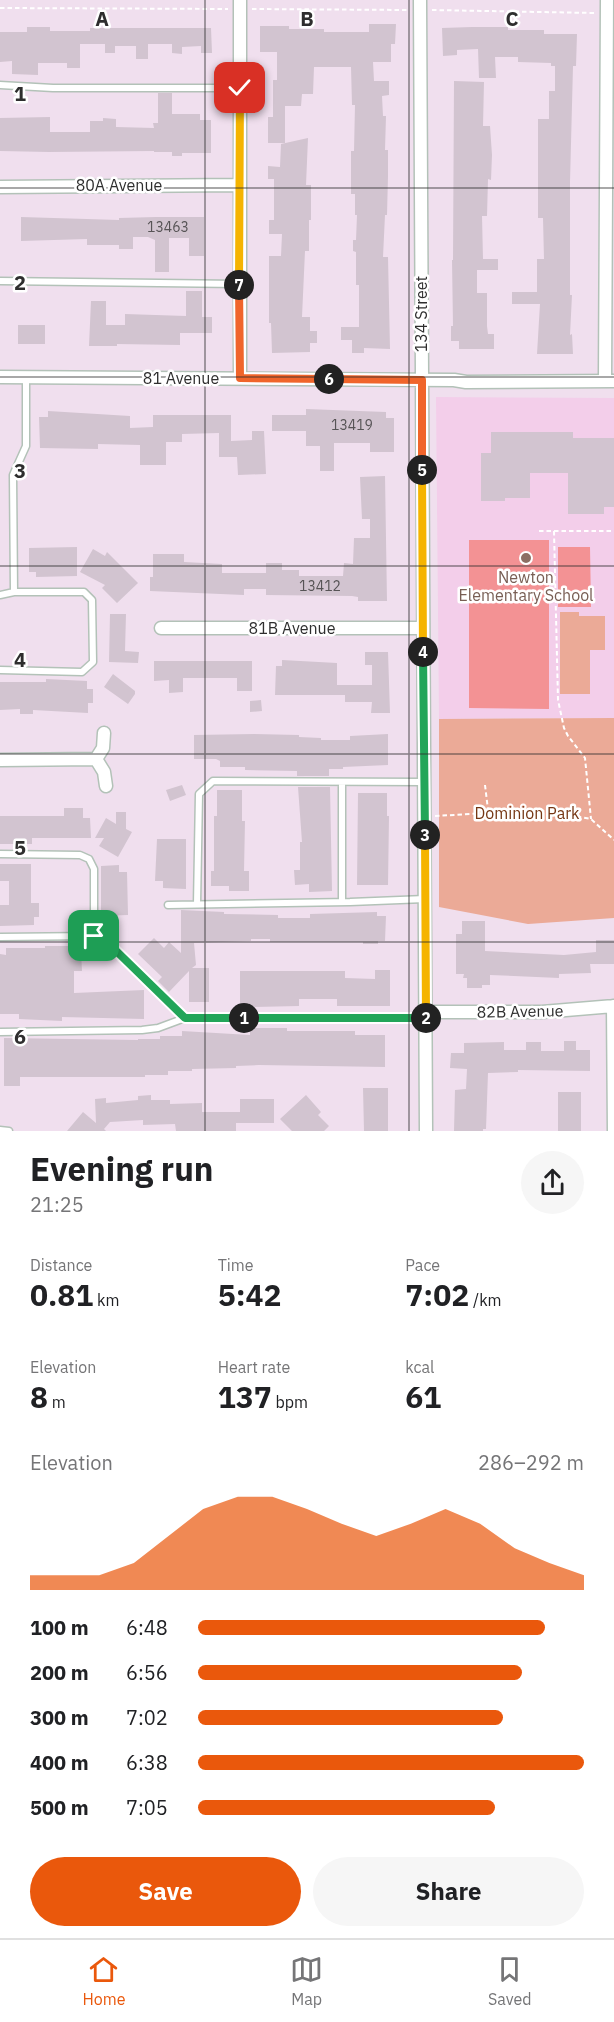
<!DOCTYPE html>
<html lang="en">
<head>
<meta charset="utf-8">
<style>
  :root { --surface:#fff; --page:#f6f6f6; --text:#202124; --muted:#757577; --line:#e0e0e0; --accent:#ea580c }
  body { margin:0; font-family:"IBM Plex Sans",sans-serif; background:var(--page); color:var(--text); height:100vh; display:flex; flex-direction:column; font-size:22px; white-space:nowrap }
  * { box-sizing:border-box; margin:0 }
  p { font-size:20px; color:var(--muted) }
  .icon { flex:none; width:33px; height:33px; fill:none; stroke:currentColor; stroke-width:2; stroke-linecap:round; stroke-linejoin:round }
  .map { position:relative; height:1131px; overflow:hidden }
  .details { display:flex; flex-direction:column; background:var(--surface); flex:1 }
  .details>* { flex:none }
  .pin { position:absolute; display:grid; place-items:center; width:51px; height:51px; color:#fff; margin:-26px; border-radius:12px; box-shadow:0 3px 9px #0006 }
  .km { position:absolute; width:30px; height:30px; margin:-15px; border-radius:50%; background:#222; color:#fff; font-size:16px; line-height:30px; text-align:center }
  .round { display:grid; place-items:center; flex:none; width:63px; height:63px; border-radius:32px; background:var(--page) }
  .headline { display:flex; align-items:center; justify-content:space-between; height:102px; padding:0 30px }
  h1 { font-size:33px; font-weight:700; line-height:45px }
  .figures { display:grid; grid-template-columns:repeat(3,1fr); gap:9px; height:102px; padding:6px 30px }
  .figures div { display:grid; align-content:center }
  .figures b { font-size:30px; font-weight:700 }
  .figures small { font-size:16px; font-weight:400 }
  .figures p { font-size:16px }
  .chart { height:168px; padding:12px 30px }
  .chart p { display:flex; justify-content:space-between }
  .chart svg { width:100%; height:108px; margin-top:6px; fill:var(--accent); opacity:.7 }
  .action { display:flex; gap:12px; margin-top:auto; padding:12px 30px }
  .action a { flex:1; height:69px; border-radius:36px; background:var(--accent); color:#fff; font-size:24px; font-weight:700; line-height:69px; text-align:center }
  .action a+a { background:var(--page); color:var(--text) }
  ul { padding:0 30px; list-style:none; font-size:20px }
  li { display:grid; grid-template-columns:96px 72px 1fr; align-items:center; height:45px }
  li i { height:15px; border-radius:8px; background:var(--accent) }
  .dock { display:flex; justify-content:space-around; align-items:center; height:84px; border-top:2px solid var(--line); background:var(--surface); font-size:16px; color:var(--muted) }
  .dock a { display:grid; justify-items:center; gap:3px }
  .dock .on { color:var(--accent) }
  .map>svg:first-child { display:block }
  .education { fill:#f3ceea }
  .green { fill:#ebaa97 }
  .pitch { fill:#f39294 }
  .building { fill:#d2c4d0 }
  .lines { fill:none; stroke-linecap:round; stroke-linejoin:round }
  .service-casing { stroke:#b3c2b8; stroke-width:9 }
  .minor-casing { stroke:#b3c2b8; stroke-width:15 }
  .path { stroke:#fff; stroke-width:2; stroke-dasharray:4.5 3; stroke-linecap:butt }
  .service { stroke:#fff; stroke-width:6 }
  .minor { stroke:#fff; stroke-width:12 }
  .split-1-casing { stroke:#fff; stroke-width:12 }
  .split-2-casing { stroke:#fff; stroke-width:12 }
  .split-3-casing { stroke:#fff; stroke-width:12 }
  .split-4-casing { stroke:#fff; stroke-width:12 }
  .split-5-casing { stroke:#fff; stroke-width:12 }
  .split-6-casing { stroke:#fff; stroke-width:12 }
  .split-7-casing { stroke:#fff; stroke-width:12 }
  .split-8-casing { stroke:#fff; stroke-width:12 }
  .split-1 { stroke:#22a559; stroke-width:8 }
  .split-2 { stroke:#22a559; stroke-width:8 }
  .split-3 { stroke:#f5b400; stroke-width:8 }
  .split-4 { stroke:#22a559; stroke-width:8 }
  .split-5 { stroke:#f5b400; stroke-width:8 }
  .split-6 { stroke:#f0652b; stroke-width:8 }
  .split-7 { stroke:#f0652b; stroke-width:8 }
  .split-8 { stroke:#f5b400; stroke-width:8 }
  .grid { fill:none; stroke:#2e2e2e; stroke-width:1.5; stroke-opacity:0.55 }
  .education-dot { fill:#8d6e63; stroke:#fff; stroke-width:2 }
  .labels { text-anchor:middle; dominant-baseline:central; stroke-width:5; stroke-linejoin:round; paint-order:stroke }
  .number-label { font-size:14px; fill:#575456 }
  .street-label { font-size:16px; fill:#2e2e2e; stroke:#fff }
  .education-label { font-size:16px; fill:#785e54; stroke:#fff }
  .park-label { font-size:16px; fill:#753613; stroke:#fff }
  .grid-label { font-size:20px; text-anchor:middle; font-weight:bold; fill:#2e2e2e; stroke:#fff; stroke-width:5; stroke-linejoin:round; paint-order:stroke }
</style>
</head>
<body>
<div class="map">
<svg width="614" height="1131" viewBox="0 0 614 1131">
  <rect width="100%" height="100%" fill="#f0dfee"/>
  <path class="education" d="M436 397 614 398V718L439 719Z"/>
  <path class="green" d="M560 612H579V616H605V650H590V694H560Z
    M614 718V918L528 924 439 907V719Z"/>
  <path class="pitch" d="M469 540H549V709L469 708Z
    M558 547H590L591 607H558Z"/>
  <path class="building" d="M369 24H396L395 44H391V62H373L374 81H389V95L382 96 383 116H386L385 150H388V176L387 215H385L383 257H388L390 349 364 348V353H352V340H341V327H359V285H356V252L353 251V240H356L357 215H355V194H351V151H354L355 105H352L351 67H314L313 94H302L301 106H285V143H268V117H273V80H277V52H260V26H289V29H324V32H369Z
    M27 27H50V31H90V28H211L212 53H201V46L182 47V54L172 53V44H148V59H136V46H115V53H105V44H80V68H67V63H38V75L12 74V61L0 62V32H27Z
    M472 27H508V30H544V34H577L576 66H573L570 182V295H572L570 335 572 334 573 354H537L540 304H512V292H537V259H544L543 218H538V119H549V91H555V66H551V63L518 62V57H495L496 78H479L478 49 457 50V55L443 56 442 28Z
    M454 81 484 82 483 126H490L492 155 491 180 488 179 487 216H482L483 259H498V270H477V293H487V326L488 334H494V349H459V341H451V326H453L452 260H453Z
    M158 93H172V114H200V120H211V153H182V156H172V152H154V151L49 152 0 151V118L50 117V132H90V121H103V118L116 119V127L154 128 153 123H158Z
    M308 138 306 185H311V220H309V251H305L302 317H310V331H317V343H310V352L272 353 271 323H269V256H281L282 234H269V220H274V179H268V166L280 167 281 144Z
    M21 217 119 220V218L156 217H204V256H189V238H169V272H155V240L148 237H133V249H119V245H87V239L21 241Z
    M186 291H202V317H212V333H180V345L117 344V346H89L91 301H106V325H125V314L186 316Z
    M18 325H45V344H18Z
    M306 409 386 412V418H394V452H370V443H334V471H320V446H306V431H272V415H306Z
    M48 411 130 416V428L153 427V415H231V441L252 440V431H264L266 474 238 475 237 457H219V433L182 434V442H166V465H140V445L98 444V449L40 448 39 417H48Z
    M491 432H573V438H614V507H604V514H568V473H530V498H505V501H481V453H491Z
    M385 476 387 601H358V597L352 596 266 595V589H244V595L150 591V577H153V554H184V562L222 564V573H266V563H282V570H299V576H343L344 563 353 564 354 538H370V519H362L360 477Z
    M77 547V576L36 577V572H29V548Z
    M93 549 105 556 107 552 138 583 117 603 102 588 105 585 80 572Z
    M110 614H126L125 651 139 652 138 663 109 662Z
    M365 652H388L390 713H371L372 702H345V695H275L276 666H282V660L337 663V685H372V665H365Z
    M154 661H252V691H237V678H183V692L169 693V680L154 681Z
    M113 674 135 691V694L128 704 104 687Z
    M46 679 87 681V689H93V703H88V713L33 710V714H20V709L0 710V682H46Z
    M261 700 262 711 250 712V701Z
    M254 734 299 735V737L321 738V740H350V736L388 734V765L343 767V769H329V776H297V771L245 770V767H220V761L216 759H194V735Z
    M182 785 186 795 170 801 166 790Z
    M298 787H330L332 891 309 892V884L295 885 294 870H300V842H302Z
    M217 790H242V821H245L244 871H249V891H229V886H211V871H214V816H217Z
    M358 793H387V816H389L388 885H357Z
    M64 808H83V818H90L91 838H32V844H0V816H64Z
    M116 812H126V829L132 832 118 857 99 846 104 838H95L106 818 116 824Z
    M157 839H186V889L163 888V881H155Z
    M0 864H31V903H39V917H34V925L0 926V905H9V881H0Z
    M119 865V872H127L128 915 101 916V866Z
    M181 910 224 912V914L278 915V918H310V914L377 912V916H386L385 941H378V944H363V942H270V939H251V941L194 943 196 965 192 968H209V1002H189V971L169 992 158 981 162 977 138 954 154 938 164 948 169 942 181 953Z
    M462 921H485V951L564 955 596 952V940H614V964H590L591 973 559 974V978L490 975V985H482V988H467V978H463L464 974H456V934H462Z
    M45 946H74V952H81L82 971H74V993L144 990V1019L62 1017V1021L19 1019V1014H0V954L6 955V948H45Z
    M375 970H390V1006H337V999H299V1006L249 1007V1003H240V971H345V978L375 979Z
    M250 1028H287V1031H355V1035H385V1067L259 1065 236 1066V1068L192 1069V1071H168V1075H145V1077H20V1086H4V1038L138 1040V1039H160V1036H182V1031L250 1035Z
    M564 1041H576V1050H590V1071L518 1070V1072L488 1073 486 1129H483V1131H454L455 1090 466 1089 467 1069 450 1068 451 1053H464V1043L504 1042V1050H526V1042H541V1051H564Z
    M363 1088H388V1131H364Z
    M558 1092H581V1131H558Z
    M151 1095V1100H170V1104L202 1103V1112H240V1099H274V1123H236V1131H176L175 1124 143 1125V1120L110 1122 104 1129 106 1131H67L83 1112 96 1123 95 1099 106 1098V1103L138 1100V1096Z
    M306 1095 321 1112 318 1115 329 1126 324 1131H292L280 1119Z"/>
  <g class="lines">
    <g class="service-casing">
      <path id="service" d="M0 85 53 88H240
        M0 281 239 284
        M14 592 13 475 26 446V377
        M0 595 14 592H84L92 600 93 662 82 672 0 670
        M0 854 80 855 89 859 94 869V936
        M342 902V783
        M197 904 199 794 213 781 424 782
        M168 905 350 902 425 899
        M0 937 94 936 105 940 185 1018 158 1028 142 1030 0 1032
        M185 1018H426
        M0 1130 9 1131"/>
    </g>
    <g class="minor-casing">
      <path id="minor" d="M240 0V378
        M420 0 426 1131
        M0 187 239 185
        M0 377 454 380 466 382 614 381
        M605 381 607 0
        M161 628H423
        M96 759 103 748 104 733
        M0 760 96 759 104 772 106 786
        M613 1006 614 1131
        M426 1012H542L614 1006"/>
    </g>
    <path class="path" d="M0 8 228 9
      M252 9 408 10
      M432 10 594 13
      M539 531H614
      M554 531 558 700 564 728 568 736 585 758 591 819
      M485 785 489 818
      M435 816 539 810 591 819 614 840"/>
    <use href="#service" class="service"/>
    <use href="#minor" class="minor"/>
  </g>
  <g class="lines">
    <g class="split-1-casing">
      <path id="split-1" d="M94 936 105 940 185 1018H244"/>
    </g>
    <g class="split-2-casing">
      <path id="split-2" d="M244 1018H426"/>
    </g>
    <g class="split-3-casing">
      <path id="split-3" d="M425 835 426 1018"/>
    </g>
    <g class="split-4-casing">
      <path id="split-4" d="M423 652 425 835"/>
    </g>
    <g class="split-5-casing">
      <path id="split-5" d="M422 470 423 652"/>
    </g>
    <g class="split-6-casing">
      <path id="split-6" d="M329 379 422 380V470"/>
    </g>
    <g class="split-7-casing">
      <path id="split-7" d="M239 285 240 378 329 379"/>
    </g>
    <g class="split-8-casing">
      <path id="split-8" d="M239 285 240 88"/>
    </g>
    <use href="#split-1" class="split-1"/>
    <use href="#split-2" class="split-2"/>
    <use href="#split-3" class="split-3"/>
    <use href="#split-4" class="split-4"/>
    <use href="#split-5" class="split-5"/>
    <use href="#split-6" class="split-6"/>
    <use href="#split-7" class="split-7"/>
    <use href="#split-8" class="split-8"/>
  </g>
  <path class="grid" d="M205 0V1131M409 0V1131M0 188H614M0 377H614M0 566H614M0 754H614M0 942H614"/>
  <circle class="education-dot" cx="526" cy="558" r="6"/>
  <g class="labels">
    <g class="number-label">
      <text x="168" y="227">13463</text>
      <text x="352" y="425">13419</text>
      <text x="320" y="586">13412</text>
    </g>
    <g class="street-label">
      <text x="119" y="185">80A Avenue</text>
      <text transform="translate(421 314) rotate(-90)">134 Street</text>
      <text x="181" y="378">81 Avenue</text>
      <text x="292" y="628">81B Avenue</text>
      <text transform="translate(520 1011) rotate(-1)">82B Avenue</text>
    </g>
    <g class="education-label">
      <text x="526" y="577">Newton<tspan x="526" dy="18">Elementary School</tspan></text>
    </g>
    <g class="park-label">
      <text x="527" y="813">Dominion Park</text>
    </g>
  </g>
  <g class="grid-label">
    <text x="102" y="26">A</text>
    <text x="307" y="26">B</text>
    <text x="512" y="26">C</text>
    <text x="20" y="101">1</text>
    <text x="20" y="290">2</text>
    <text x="20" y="478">3</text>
    <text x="20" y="667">4</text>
    <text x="20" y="855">5</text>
    <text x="20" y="1044">6</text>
  </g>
</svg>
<div class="pin" style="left:94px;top:936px;background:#1e9e55"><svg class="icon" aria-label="arrive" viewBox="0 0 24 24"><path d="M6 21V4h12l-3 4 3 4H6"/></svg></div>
<div class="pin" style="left:240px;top:88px;background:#d93025"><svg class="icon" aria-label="check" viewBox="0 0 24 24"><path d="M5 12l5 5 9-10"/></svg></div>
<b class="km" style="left:244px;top:1018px">1</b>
<b class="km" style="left:426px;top:1018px">2</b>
<b class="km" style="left:425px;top:835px">3</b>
<b class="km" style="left:423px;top:652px">4</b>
<b class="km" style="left:422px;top:470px">5</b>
<b class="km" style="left:329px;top:379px">6</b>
<b class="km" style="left:239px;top:285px">7</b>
</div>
<section class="details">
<div class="headline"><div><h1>Evening run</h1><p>21:25</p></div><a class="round"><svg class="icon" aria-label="share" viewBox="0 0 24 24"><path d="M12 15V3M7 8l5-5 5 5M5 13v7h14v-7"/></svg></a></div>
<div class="figures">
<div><p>Distance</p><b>0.81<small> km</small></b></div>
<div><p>Time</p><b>5:42</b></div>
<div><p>Pace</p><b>7:02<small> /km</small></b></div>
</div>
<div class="figures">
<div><p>Elevation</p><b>8<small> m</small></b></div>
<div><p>Heart rate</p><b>137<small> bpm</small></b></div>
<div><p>kcal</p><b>61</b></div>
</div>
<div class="chart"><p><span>Elevation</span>286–292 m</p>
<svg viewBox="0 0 160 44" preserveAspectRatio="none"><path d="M0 44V38L10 38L20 38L30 33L40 22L50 11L60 6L70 6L80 11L90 17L100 22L110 17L120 11L130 17L140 27L150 33L160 38V44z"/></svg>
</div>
<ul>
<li><b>100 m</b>6:48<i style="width:90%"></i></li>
<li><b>200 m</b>6:56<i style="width:84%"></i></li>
<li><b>300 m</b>7:02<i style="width:79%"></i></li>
<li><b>400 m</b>6:38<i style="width:100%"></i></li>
<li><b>500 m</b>7:05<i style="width:77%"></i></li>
</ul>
<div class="action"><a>Save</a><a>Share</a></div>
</section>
<nav class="dock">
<a class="on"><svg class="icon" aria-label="home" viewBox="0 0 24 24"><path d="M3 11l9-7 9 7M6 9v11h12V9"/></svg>Home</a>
<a><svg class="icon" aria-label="map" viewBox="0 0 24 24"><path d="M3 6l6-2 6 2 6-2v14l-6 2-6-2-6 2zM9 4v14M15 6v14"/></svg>Map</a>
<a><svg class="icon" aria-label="saved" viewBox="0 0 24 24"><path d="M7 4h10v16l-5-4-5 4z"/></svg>Saved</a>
</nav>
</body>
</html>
